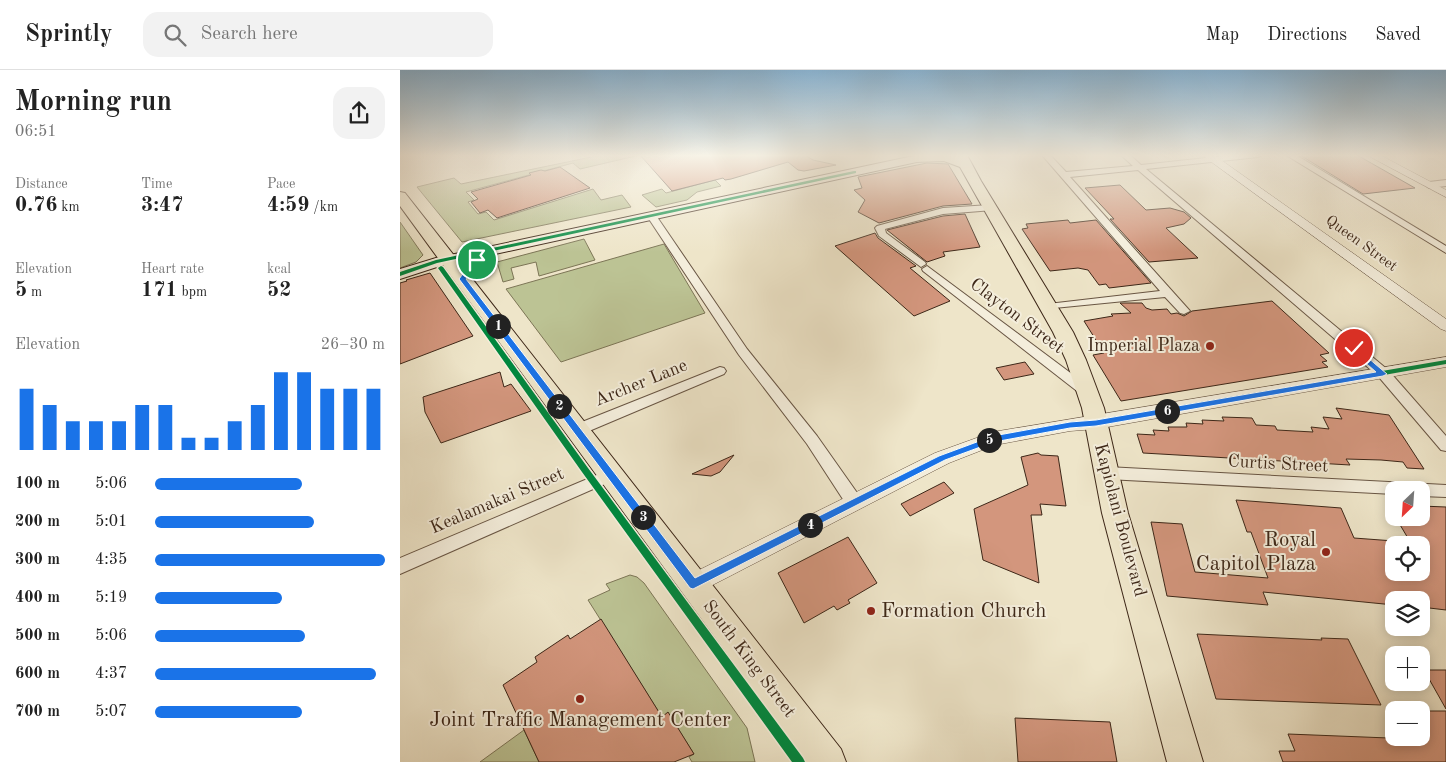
<!DOCTYPE html>
<html lang="en">
<head>
<meta charset="utf-8">
<style>
  :root { --surface:#fff; --page:#f2f2f2; --text:#222; --muted:#767676; --line:#e0e0e0; --accent:#1a73e8 }
  body { margin:0; font-family:"Old Standard TT",serif; background:var(--page); color:var(--text); height:100vh; display:flex; flex-direction:column; font-size:19px; white-space:nowrap }
  * { box-sizing:border-box; margin:0 }
  p { font-size:16px; color:var(--muted) }
  .icon { flex:none; width:28px; height:28px; fill:none; stroke:currentColor; stroke-width:2; stroke-linecap:round; stroke-linejoin:round }
  .map { position:relative; flex:1; overflow:hidden }
  .side { display:flex; flex-direction:column; background:var(--surface); width:400px }
  .side>* { flex:none }
  .needle { width:32px; rotate:205deg }
  .tools { position:absolute; left:985px; top:411px; display:grid; gap:10px }
  .tools a { display:grid; place-items:center; width:45px; height:45px; border-radius:10px; background:var(--surface); box-shadow:0 2px 12px #0003; font-size:25px }
  .pin { position:absolute; display:grid; place-items:center; width:42px; height:42px; color:#fff; margin:-21px; border:2px solid #fff; border-radius:50%; box-shadow:0 1px 5px #0007 }
  .km { position:absolute; width:25px; height:25px; margin:-12px; border-radius:50%; background:#222; color:#fff; font-size:14px; line-height:25px; text-align:center }
  .round { display:grid; place-items:center; flex:none; width:52px; height:52px; border-radius:15px; background:var(--page) }
  .overview { display:flex; align-items:center; justify-content:space-between; height:85px; padding:0 15px }
  h1 { font-size:28px; font-weight:800; line-height:38px }
  .stats { display:grid; grid-template-columns:repeat(3,1fr); gap:8px; height:85px; padding:5px 15px }
  .stats div { display:grid; align-content:center }
  .stats b { font-size:21px; font-weight:800 }
  .stats small { font-size:14px; font-weight:400 }
  .stats p { font-size:14px }
  .chart { height:140px; padding:10px 15px }
  .chart p { display:flex; justify-content:space-between }
  .chart svg { width:100%; height:90px; margin-top:5px; stroke:var(--accent); stroke-width:6 }
  ul { padding:0 15px; list-style:none; font-size:16px }
  li { display:grid; grid-template-columns:80px 60px 1fr; align-items:center; height:38px }
  li i { height:12px; border-radius:6px; background:var(--accent) }
  header { display:flex; align-items:center; gap:30px; box-sizing:border-box; height:70px; padding:0 25px; background:var(--surface); border-bottom:1px solid var(--line) }
  header strong { font-size:24px }
  nav { display:flex; gap:28px; margin-inline-start:auto; font-size:18px }
  .search { width:350px; height:45px; background:var(--page); display:flex; align-items:center; gap:12px; box-sizing:border-box; padding:0 18px; border-radius:15px; color:var(--muted); font-size:19px }
  main { display:flex; flex:1; min-height:0 }
  .map>svg:first-child { display:block }
  .green { fill:#bcc394; stroke:#7c7556 }
  .building { fill:#d3967d; stroke:#3d2718 }
  .lines { fill:none; stroke-linecap:round; stroke-linejoin:round }
  .minor-casing { stroke:#695644; stroke-width:2 }
  .tertiary-casing { stroke:#695644; stroke-width:1 }
  .secondary-casing { stroke:#3d2718; stroke-width:2 }
  .primary-casing { stroke:#3d2718; stroke-width:2 }
  .minor { fill:#f4eedc; fill-rule:evenodd }
  .tertiary { fill:#f4eedc; fill-rule:evenodd }
  .secondary { fill:#f4eedc; fill-rule:evenodd }
  .primary { fill:#eee5c9; fill-rule:evenodd }
  .cycleway-casing { stroke:#f4eedc; stroke-width:3 }
  .cycleway { fill:#00873e; fill-rule:evenodd }
  .route { fill:#1a73e8; stroke:#fff }
  .poi-dot { fill:#8f2418; stroke:#f4eedc; stroke-width:2 }
  .labels { text-anchor:middle; dominant-baseline:central; stroke-width:4; stroke-linejoin:round; paint-order:stroke }
  .far-street-label { font-size:15px; fill:#3d2718; stroke:#f4eedc }
  .street-label { font-size:18px; fill:#3d2718; stroke:#f4eedc }
  .poi-label { font-size:18px; fill:#3d2718; stroke:#f4eedc; text-anchor:end }
  .near-poi-label { font-size:21px; fill:#3d2718; stroke:#f4eedc; text-anchor:end }
</style>
</head>
<body>
<header>
<strong>Sprintly</strong>
<div class="search"><svg class="icon" aria-label="search" viewBox="0 0 24 24"><circle cx="10" cy="10" r="6"/><path d="M15 15l6 6"/></svg>Search here</div>
<nav><a>Map</a><a>Directions</a><a>Saved</a></nav>
</header>
<main>
<section class="side">
<div class="overview"><div><h1>Morning run</h1><p>06:51</p></div><a class="round"><svg class="icon" aria-label="share" viewBox="0 0 24 24"><path d="M12 15V3M7 8l5-5 5 5M5 13v7h14v-7"/></svg></a></div>
<div class="stats">
<div><p>Distance</p><b>0.76<small> km</small></b></div>
<div><p>Time</p><b>3:47</b></div>
<div><p>Pace</p><b>4:59<small> /km</small></b></div>
</div>
<div class="stats">
<div><p>Elevation</p><b>5<small> m</small></b></div>
<div><p>Heart rate</p><b>171<small> bpm</small></b></div>
<div><p>kcal</p><b>52</b></div>
</div>
<div class="chart"><p><span>Elevation</span>26–30 m</p>
<svg viewBox="0 0 160 44" preserveAspectRatio="none"><path d="M5 44V14M15 44V22M25 44V30M35 44V30M45 44V30M55 44V22M65 44V22M75 44V38M85 44V38M95 44V30M105 44V22M115 44V6M125 44V6M135 44V14M145 44V14M155 44V14"/></svg>
</div>
<ul>
<li><b>100 m</b>5:06<i style="width:64%"></i></li>
<li><b>200 m</b>5:01<i style="width:69%"></i></li>
<li><b>300 m</b>4:35<i style="width:100%"></i></li>
<li><b>400 m</b>5:19<i style="width:55%"></i></li>
<li><b>500 m</b>5:06<i style="width:65%"></i></li>
<li><b>600 m</b>4:37<i style="width:96%"></i></li>
<li><b>700 m</b>5:07<i style="width:64%"></i></li>
</ul>
</section>
<div class="map">
<svg width="1046" height="692" viewBox="0 0 1046 692">
  <rect width="100%" height="100%" fill="#eee5c9"/>
  <filter id="stains"><feTurbulence type="fractalNoise" baseFrequency=".004" numOctaves="4"/><feColorMatrix values="0 0 0 0 .2 0 0 0 0 .09 0 0 0 0 .02 0 0 0 .5 -.17"/></filter>
  <radialGradient id="worn" r=".72"><stop offset=".6" stop-color="#630" stop-opacity="0"/><stop offset="1" stop-color="#630" stop-opacity=".3"/></radialGradient>
  <path class="green" d="M201 85H240L180 99 173 93 66 122 74 130 68 132 78 144 86 142 94 150 193 119 201 130 222 125 231 137 62 172 17 117 54 108 61 114Z
    M315 110 321 116 297 122 287 130 256 137 242 125 262 119 266 123Z
    M0 152 23 185 16 192 0 198Z
    M184 169 195 190 139 206 136 192 111 198 114 209 103 212 97 192Z
    M264 174 305 243 161 292 106 219Z
    M230 505 237 507 244 513 347 658 355 692H292L289 687 294 684 268 643 262 647 188 530 210 520 206 514Z
    M124 660 139 692H80Z"/>
  <path class="building" d="M240 85H405L413 90 436 95 404 101 398 100 388 92 331 109 325 110 323 108 272 121Z
    M900 85H957L1015 118 963 124Z
    M527 93 548 94 572 134 543 136 479 153 458 142 465 130 454 120 462 118 458 107Z
    M160 97 190 118 97 148 88 140 80 143 71 132 78 129 71 122 131 105 129 103 141 100 145 101Z
    M720 115 746 140 770 138 784 142 791 148 784 154 766 158 798 188 749 192 710 149H714L685 118Z
    M565 144 580 177 543 182 545 186 527 192 487 160 543 146Z
    M668 150 670 153 696 150 751 213 709 218 706 214 699 215 688 200 678 198 650 201 622 159 628 158 626 154Z
    M475 163 478 168 516 196 510 198 550 231 514 246 435 176Z
    M30 203 73 266 0 294V213L7 211 6 210Z
    M872 231 929 283 920 285 927 291 922 292 928 297 721 331 693 285 704 283 684 251 713 246 711 244 731 243 720 233H742L746 238 752 240 767 239 771 244 777 243 784 246 792 241Z
    M625 292 634 304 604 310 596 298Z
    M100 302 104 317 111 314 131 341 41 373 25 342 23 327Z
    M936 338 989 345 1024 399 1007 398 1003 392 981 390 946 389 950 395 743 383 737 364 755 365 753 360 769 361 768 357H787L786 353 803 354 802 350 824 351 822 347 852 348 856 355 875 356 877 360 913 362 911 357 929 359 923 347 942 349Z
    M638 383 641 385 658 386 666 436 640 434 642 445H631L639 513 583 490 574 439 628 415 621 387Z
    M334 385 320 402 311 406 292 404Z
    M544 412 554 423 510 446 501 434Z
    M836 430 941 438 954 468 994 471V502H1021V475H1012L996 448H1021V436L1046 437V540L1021 537V530H994V535L863 522 868 535 767 526 751 452 782 454 795 502 868 508 851 462H847Z
    M448 467 477 513 448 530 450 533 437 540 434 536 404 553 378 503Z
    M201 549 262 647 268 642 294 684 274 692H139L103 615 137 592 135 587 168 565 170 569Z
    M797 564 922 570 921 568 948 569 981 635 816 629Z
    M1024 600H1046V639Z
    M1021 641H1046V692H883L879 681H895L888 664 1014 669 1013 668H1021Z
    M615 648 710 652 717 692H618Z"/>
  <g class="lines">
    <g class="minor-casing">
      <path id="minor" d="M642 85H650L666 102 733 96 721 85H730L741 95 834 85H862L858 87 746 99 988 300 1046 366V381L1041 380 978 306 738 100 670 107 790 241 784 244 780 243 765 227 644 239 642 237 644 235 648 234 760 221Z
        M886 85H896L1046 176V183Z
        M1046 110V116L1029 118 1025 115 1029 112Z
        M590 135 593 136V140L543 144 485 159 486 163 525 192 526 194 521 197 479 166 475 158 477 156 543 138Z
        M252 143 255 144 347 279 417 366 460 427 462 432 460 437 454 438 448 437 407 374 339 285 247 146Z
        M527 196 692 319 694 322 692 325H682L523 201 522 199Z
        M320 297 324 298 326 301 324 304 182 364 177 365 172 364 170 360 172 356Z
        M707 397 1046 415V427L1021 426V420H994V424L707 409 702 407 699 403 702 399Z
        M211 399 216 401 219 405 216 409 0 504V488Z"/>
    </g>
    <g class="tertiary-casing">
      <path id="tertiary" d="M802 85H814L1046 249V261L1041 259Z
        M967 85H980L1046 120V127Z
        M1046 287V297L696 359 670 361 595 375 549 393 301 521 293 524 285 521 282 514 285 507 535 383 593 362Z"/>
    </g>
    <g class="secondary-casing">
      <path id="secondary" d="M518 85H541L535 88 40 196 0 209V199L36 188Z"/>
    </g>
    <g class="primary-casing">
      <path id="primary" d="M518 85H567L581 111 673 262 686 290 704 338 728 443 803 692H767L702 443 682 338 666 290 653 262 560 97 544 91 513 92 512 89Z
        M0 122 5 123 441 679 446 692H406L0 136Z"/>
    </g>
    <use href="#minor" class="minor"/>
    <use href="#tertiary" class="tertiary"/>
    <use href="#secondary" class="secondary"/>
    <use href="#primary" class="primary"/>
    <g class="cycleway-casing">
      <path id="cycleway" d="M454 101H456V103L37 193 0 206V202L36 190Z
        M41 196 43 197 188 398 403 688 405 692H392L182 402 38 198Z
        M1046 290V294L696 356 670 358 594 372 545 390 296 517 293 518 290 517 288 514 290 511 539 386 593 366 670 352 696 350Z"/>
    </g>
    <use href="#cycleway" class="cycleway"/>
  </g>
  <linearGradient id="sky" x2="0" y2="1"><stop stop-color="#8ab7d8"/><stop offset="0.47" stop-color="#f7f3e7"/><stop offset="1" stop-color="#f7f3e7" stop-opacity="0"/></linearGradient>
  <rect width="1046" height="182" fill="url(#sky)"/>
  <path class="route" d="M75 188 80 190 66 209 295 508 539 386 593 366 670 352 696 350 976 302 951 280 950 278 954 276 987 304 983 306 696 356 670 358 594 372 545 390 293 519 290 518 59 209Z"/>
  <g class="poi-dot">
    <circle cx="810" cy="276" r="5"/>
    <circle cx="926" cy="482" r="5"/>
    <circle cx="471" cy="541" r="5"/>
    <circle cx="180" cy="629" r="5"/>
  </g>
  <g class="labels">
    <g class="far-street-label">
      <text transform="translate(961 174) rotate(36)">Queen Street</text>
    </g>
    <g class="street-label">
      <text transform="translate(617 246) rotate(37)">Clayton Street</text>
      <text transform="translate(241 313) rotate(-22)">Archer Lane</text>
      <text transform="translate(878 394) rotate(3)">Curtis Street</text>
      <text transform="translate(97 431) rotate(-23)">Kealamakai Street</text>
      <text transform="translate(720 450) rotate(75)">Kapiolani Boulevard</text>
      <text transform="translate(349 589) rotate(53)">South King Street</text>
    </g>
    <g class="poi-label">
      <text x="800" y="276">Imperial Plaza</text>
    </g>
    <g class="near-poi-label">
      <text x="916" y="470">Royal<tspan x="916" dy="24">Capitol Plaza</tspan></text>
      <text x="481" y="541" text-anchor="start">Formation Church</text>
      <text x="180" y="650" text-anchor="middle">Joint Traffic Management Center</text>
    </g>
  </g>
  <rect width="100%" height="100%" filter="url(#stains)"/>
  <rect width="100%" height="100%" fill="url(#worn)"/>
</svg>
<div class="tools">
<a><svg class="needle" viewBox="-14 -14 28 28"><path d="M0-13l5 13h-10z" fill="#e53935"/><path d="M0 13l5-13h-10z" fill="#767676"/></svg></a>
<a><svg class="icon" aria-label="locate" viewBox="0 0 24 24"><circle cx="12" cy="12" r="6"/><path d="M12 2v4M12 18v4M2 12h4M18 12h4"/></svg></a>
<a><svg class="icon" aria-label="layers" viewBox="0 0 24 24"><path d="M12 4l9 5-9 5-9-5zM3 14l9 5 9-5"/></svg></a>
<a>+</a>
<a>−</a>
</div>
<div class="pin" style="left:77px;top:190px;background:#1e9e55"><svg class="icon" aria-label="arrive" viewBox="0 0 24 24"><path d="M6 21V4h12l-3 4 3 4H6"/></svg></div>
<div class="pin" style="left:954px;top:278px;background:#d93025"><svg class="icon" aria-label="check" viewBox="0 0 24 24"><path d="M5 12l5 5 9-10"/></svg></div>
<b class="km" style="left:98px;top:256px">1</b>
<b class="km" style="left:159px;top:336px">2</b>
<b class="km" style="left:243px;top:447px">3</b>
<b class="km" style="left:410px;top:455px">4</b>
<b class="km" style="left:589px;top:370px">5</b>
<b class="km" style="left:767px;top:341px">6</b>
</div>
</main>
</body>
</html>
